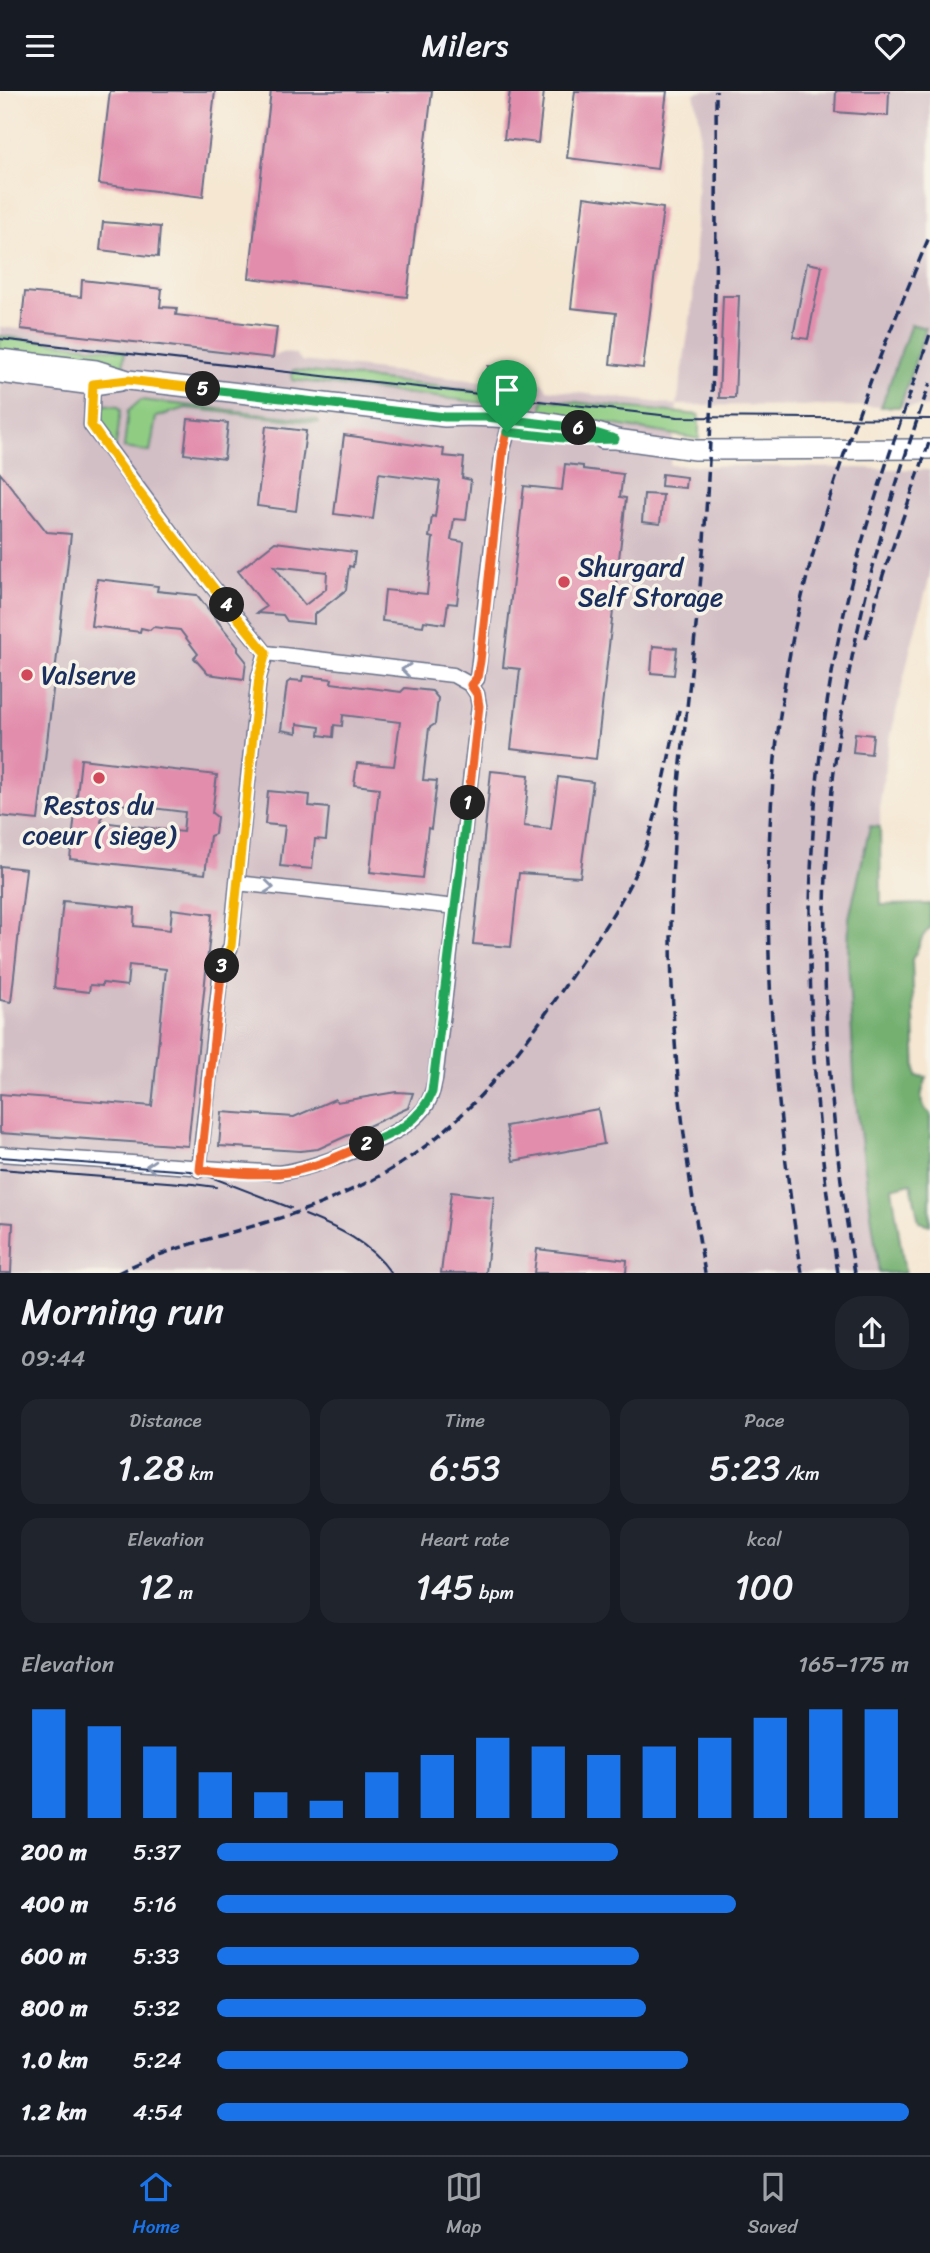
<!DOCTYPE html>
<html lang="en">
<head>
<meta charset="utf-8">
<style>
  :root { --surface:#171b24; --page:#20242c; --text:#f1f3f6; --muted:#9ea1a6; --line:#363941; --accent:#1a73e8 }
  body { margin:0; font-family:Sriracha,sans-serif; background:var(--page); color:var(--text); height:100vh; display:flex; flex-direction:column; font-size:26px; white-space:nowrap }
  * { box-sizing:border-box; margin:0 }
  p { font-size:23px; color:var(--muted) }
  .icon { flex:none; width:38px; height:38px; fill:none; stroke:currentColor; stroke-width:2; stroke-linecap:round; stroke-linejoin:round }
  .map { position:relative; height:1182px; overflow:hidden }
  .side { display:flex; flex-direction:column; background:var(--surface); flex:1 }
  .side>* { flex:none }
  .pin { position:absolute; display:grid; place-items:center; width:60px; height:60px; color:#fff; margin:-72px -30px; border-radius:50% 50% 50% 0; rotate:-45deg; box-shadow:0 0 7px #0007 }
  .pin .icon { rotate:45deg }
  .km { position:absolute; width:35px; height:35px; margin:-18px; border-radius:50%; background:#222; color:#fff; font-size:19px; line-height:35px; text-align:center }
  .round { display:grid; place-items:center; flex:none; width:74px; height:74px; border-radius:28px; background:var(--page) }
  .summary { display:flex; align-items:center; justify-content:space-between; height:119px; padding:0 21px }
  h1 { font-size:38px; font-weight:600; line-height:52px }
  .figures { display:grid; grid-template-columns:repeat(3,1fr); gap:10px; height:119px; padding:7px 21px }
  .figures div { display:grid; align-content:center; border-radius:18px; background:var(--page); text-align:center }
  .figures b { font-size:35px; font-weight:600 }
  .figures small { font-size:19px; font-weight:400 }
  .figures p { font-size:19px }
  .chart { height:196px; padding:14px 21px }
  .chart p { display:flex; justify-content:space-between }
  .chart svg { width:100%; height:126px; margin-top:7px; stroke:var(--accent); stroke-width:6 }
  ul { padding:0 21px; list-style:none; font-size:23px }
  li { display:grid; grid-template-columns:112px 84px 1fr; align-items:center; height:52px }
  li i { height:18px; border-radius:9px; background:var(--accent) }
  header { display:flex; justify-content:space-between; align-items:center; height:91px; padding:0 21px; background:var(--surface); font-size:32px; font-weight:600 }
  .dock { display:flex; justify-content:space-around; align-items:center; height:98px; border-top:2px solid var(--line); background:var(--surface); font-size:19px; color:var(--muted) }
  .dock a { display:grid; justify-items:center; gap:4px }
  .dock .selected { color:var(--accent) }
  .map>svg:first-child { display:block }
  .industrial { fill:#d2bec5 }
  .green { fill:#90cd83; stroke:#567e70; stroke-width:2 }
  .forest { fill:#74b071; stroke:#487068; stroke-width:2 }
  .building { fill:#e28dac; fill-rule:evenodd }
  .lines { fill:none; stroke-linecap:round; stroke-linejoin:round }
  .street-casing { stroke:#676f87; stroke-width:17 }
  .secondary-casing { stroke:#676f87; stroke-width:22 }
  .street { stroke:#fff; stroke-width:14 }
  .secondary { stroke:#fff; stroke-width:19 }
  .tram { stroke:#1b2f5e; stroke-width:2 }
  .rail { stroke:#1b2f5e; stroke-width:3.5; stroke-dasharray:10 5; stroke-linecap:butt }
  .oneway { stroke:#8d97ae }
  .split-1-casing { stroke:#fff; stroke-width:14 }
  .split-2-casing { stroke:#fff; stroke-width:14 }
  .split-3-casing { stroke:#fff; stroke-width:14 }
  .split-4-casing { stroke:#fff; stroke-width:14 }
  .split-5-casing { stroke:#fff; stroke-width:14 }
  .split-6-casing { stroke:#fff; stroke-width:14 }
  .split-7-casing { stroke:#fff; stroke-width:14 }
  .split-1 { stroke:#f0652b; stroke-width:9 }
  .split-2 { stroke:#22a559; stroke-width:9 }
  .split-3 { stroke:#f0652b; stroke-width:9 }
  .split-4 { stroke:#f5b400; stroke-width:9 }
  .split-5 { stroke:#f5b400; stroke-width:9 }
  .split-6 { stroke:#22a559; stroke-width:9 }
  .split-7 { stroke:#22a559; stroke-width:9 }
  .poi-dot { fill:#d1495b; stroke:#f7f3e8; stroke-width:2.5 }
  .labels { text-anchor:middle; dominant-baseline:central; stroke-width:7; stroke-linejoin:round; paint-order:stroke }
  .poi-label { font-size:26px; fill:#1b2f5e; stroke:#f7f3e8; text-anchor:start }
</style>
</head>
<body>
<header><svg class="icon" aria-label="menu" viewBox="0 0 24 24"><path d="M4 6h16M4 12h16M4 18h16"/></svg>Milers<svg class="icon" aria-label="heart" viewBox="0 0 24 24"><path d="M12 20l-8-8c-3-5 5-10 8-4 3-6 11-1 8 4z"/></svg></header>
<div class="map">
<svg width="930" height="1182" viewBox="0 0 930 1182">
  <rect width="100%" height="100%" fill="#f7f3e8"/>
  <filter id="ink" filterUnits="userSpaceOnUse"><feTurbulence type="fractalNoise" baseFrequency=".0143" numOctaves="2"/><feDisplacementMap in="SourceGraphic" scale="14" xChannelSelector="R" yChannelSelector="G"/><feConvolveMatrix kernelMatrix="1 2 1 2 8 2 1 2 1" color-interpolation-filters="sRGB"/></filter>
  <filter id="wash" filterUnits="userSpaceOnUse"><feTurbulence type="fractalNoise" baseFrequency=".00686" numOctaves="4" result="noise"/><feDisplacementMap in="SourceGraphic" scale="28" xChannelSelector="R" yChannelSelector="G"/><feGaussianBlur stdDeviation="1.57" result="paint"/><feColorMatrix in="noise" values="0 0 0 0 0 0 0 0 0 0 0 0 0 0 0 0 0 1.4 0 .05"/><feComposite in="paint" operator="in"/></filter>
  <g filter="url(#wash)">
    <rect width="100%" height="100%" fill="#f5e7d2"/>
    <path class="industrial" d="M704 0H930V316L677 314 670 374 857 377 929 379 930 381V485L911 555 887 662 880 712 883 1034 905 1182H0V236L270 267 281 262 296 263 302 270 512 294 521 295 527 290 542 291 547 298 677 314 693 210 700 31 694 2Z"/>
    <path class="green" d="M0 245 125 260 123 278 0 260Z
      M293 279 486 301 485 312 292 289Z
      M543 308 699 324V348L587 329 541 324Z
      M141 309 317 329 319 332 186 317 156 326 150 361 124 357 128 320Z
      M100 313 118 315 121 319 115 361 96 333Z"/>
    <path class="forest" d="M911 233 926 237 900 316H881Z
      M870 735 880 736 881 814 930 813V838C919 845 920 858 912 868L916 985 927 986C922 1001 916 1011 930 1023V1134L919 1131 911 1092 892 1097 905 1182H879L855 1003 848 866 849 827Z"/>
    <g id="blocks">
      <path class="building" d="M110 0H215L203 106 99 93Z
        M271 0H432L407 206 249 187Z
        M510 0H544L538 52 504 48Z
        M575 0H667L657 78 567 67Z
        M836 0H889L888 25 835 21Z
        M584 106 663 117 643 277 610 273 616 222 571 217Z
        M103 131 160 136 158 166 100 159Z
        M807 172 822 175 808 248 793 246Z
        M82 189 162 198 160 216 177 217 176 224 277 236 273 267 21 238 25 201 81 206Z
        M723 205H739L735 307H719Z
        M488 275 508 277V283L513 284 512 294 486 292Z
        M188 328 228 332 224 368 184 363Z
        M266 335 306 340 296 420 257 415Z
        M344 344 444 358 443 365 464 367 462 387 471 389 466 429 454 428 451 449 464 451 457 513 448 512 445 533 424 530 423 535 382 530 385 499 427 503 433 447 429 446 432 425 435 426 440 390 379 382 373 428 334 423Z
        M565 373 583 375V378L623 383 620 406 626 407 596 668 511 658 520 578 503 576 524 395 562 399Z
        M0 382 47 441 71 443 38 729 0 725Z
        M662 383 686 386 685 397 661 395Z
        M644 403 663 404 660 433 642 431Z
        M275 451 355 461 353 476 349 475 346 499 314 524V533L287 530 283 524 257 522 266 516 238 480ZM274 475 327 481 326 498 305 514Z
        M97 488 158 495 157 500 197 504 238 556V560L246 570 244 588 208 583 194 567 198 563 180 539 153 536 150 539 141 537 140 541 91 535Z
        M653 555 677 557 674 584 651 582Z
        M303 585 332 588 331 592 401 601 405 597 432 600 438 607 435 633 429 637 423 689 437 690 431 738 428 737 422 787 370 781 379 697 354 694 357 672 394 675 400 631 343 624 342 635 334 634 333 646 319 644 320 636 297 633V642L281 639 287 592 291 589 302 590Z
        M855 642 873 644 871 663 853 661Z
        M81 668 217 684 212 722 217 726 215 743 210 745 205 783 70 768ZM104 711 185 721 183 741 101 731Z
        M491 680 529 684 524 735 551 738 558 686 593 691 580 786 519 782 511 856 473 853Z
        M268 700 310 704 309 715 329 717 326 749 315 748 312 778 280 775 285 735 265 733Z
        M0 775 26 778 11 911 0 909Z
        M63 810 135 817 134 835 170 839 172 818 212 823 188 1055 0 1042V1003L152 1015 166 878 129 874 127 895 102 892V895L90 894 89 901 54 897Z
        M396 1001 413 1002 408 1017 318 1058 300 1060 219 1055 222 1021 294 1026 335 1008 337 1011Z
        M598 1018 604 1053 513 1070 506 1035Z
        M451 1101 494 1106 486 1182H441Z
        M1 1131 13 1132 11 1182H0Z
        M537 1158 627 1169 626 1182H534Z"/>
    </g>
  </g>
  <g filter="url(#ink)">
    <use href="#blocks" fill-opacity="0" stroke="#676f87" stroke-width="2"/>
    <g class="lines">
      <g class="street-casing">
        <path id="street" d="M93 294 91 334 195 474 266 562 453 584 471 594
          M266 562 259 586 237 792 456 816
          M0 1063 279 1082C314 1077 401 1047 423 1019 430 1011 433 1000 435 989L479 615 477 603 471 594 477 588 503 358 511 329
          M199 1079 221 878 231 855 237 792"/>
      </g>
      <g class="secondary-casing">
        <path id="secondary" d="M0 268 96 279 128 289 445 326C496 323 567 331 616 348
          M0 282 93 294 120 290
          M603 348H616L695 359 930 358"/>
      </g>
      <use href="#street" class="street"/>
      <use href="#secondary" class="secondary"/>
      <path class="tram" d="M0 248 678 326 930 328
        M0 1066 190 1080 211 1086 291 1117
        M0 1078 193 1093 216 1096
        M305 1124C340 1138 369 1151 391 1182"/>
      <path class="rail" d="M866 547 883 484 930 349
        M118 1182C176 1152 243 1141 304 1119 324 1112 343 1103 362 1094 457 1049 516 967 573 883 598 846 624 810 641 769 660 720 668 666 680 615
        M705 1182C682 1053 667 922 672 791 677 672 697 554 705 435 715 290 717 145 716 0
        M802 1182C767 967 750 742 797 527 827 394 877 269 930 144
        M838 1182C805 965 795 752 841 536 862 435 898 340 930 243
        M855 1182C824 1002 813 816 840 634 858 517 890 404 930 292"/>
    </g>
    <defs><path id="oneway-chevron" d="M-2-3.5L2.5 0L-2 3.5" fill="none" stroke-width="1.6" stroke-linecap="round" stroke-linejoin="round" transform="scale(1.75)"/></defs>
    <g class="oneway">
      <use href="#oneway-chevron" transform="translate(406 579) rotate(-173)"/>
      <use href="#oneway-chevron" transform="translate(269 796) rotate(6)"/>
      <use href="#oneway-chevron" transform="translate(151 1075) rotate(-176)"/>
    </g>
  </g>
  <g class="lines" filter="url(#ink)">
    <g class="split-1-casing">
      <path id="split-1" d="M468 712 479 615 477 603 471 594 477 587 480 570 503 358 507 341"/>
    </g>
    <g class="split-2-casing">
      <path id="split-2" d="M367 1053C395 1042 420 1031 432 1001L468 712"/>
    </g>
    <g class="split-3-casing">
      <path id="split-3" d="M222 875 200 1079C230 1081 263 1086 294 1080 319 1075 343 1063 367 1053"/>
    </g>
    <g class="split-4-casing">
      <path id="split-4" d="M222 875 231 855 259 586 266 562 227 514"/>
    </g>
    <g class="split-5-casing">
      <path id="split-5" d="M203 298 128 289 93 293 91 334 136 397 227 514"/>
    </g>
    <g class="split-6-casing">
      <path id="split-6" d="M203 298 445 326H486L579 337"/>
    </g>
    <g class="split-7-casing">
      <path id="split-7" d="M507 341 582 349 615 348 579 337"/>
    </g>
    <use href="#split-1" class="split-1"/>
    <use href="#split-2" class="split-2"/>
    <use href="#split-3" class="split-3"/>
    <use href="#split-4" class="split-4"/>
    <use href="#split-5" class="split-5"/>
    <use href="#split-6" class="split-6"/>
    <use href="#split-7" class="split-7"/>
  </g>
  <g class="poi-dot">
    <circle cx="564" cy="491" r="7"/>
    <circle cx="27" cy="584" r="7"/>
    <circle cx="99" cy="687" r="7"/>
  </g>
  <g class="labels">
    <g class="poi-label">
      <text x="578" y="476">Shurgard<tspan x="578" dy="30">Self Storage</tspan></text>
      <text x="41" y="584">Valserve</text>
      <text x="99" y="714" text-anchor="middle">Restos du<tspan x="99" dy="30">coeur ( siege)</tspan></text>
    </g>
  </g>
</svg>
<div class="pin" style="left:507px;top:341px;background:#1e9e55"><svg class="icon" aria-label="arrive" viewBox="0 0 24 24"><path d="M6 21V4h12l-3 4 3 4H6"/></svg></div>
<b class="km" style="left:468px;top:712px">1</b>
<b class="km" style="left:367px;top:1053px">2</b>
<b class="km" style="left:222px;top:875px">3</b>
<b class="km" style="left:227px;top:514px">4</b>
<b class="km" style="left:203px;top:298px">5</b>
<b class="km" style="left:579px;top:337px">6</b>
</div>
<section class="side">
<div class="summary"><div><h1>Morning run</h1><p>09:44</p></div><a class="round"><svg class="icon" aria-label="share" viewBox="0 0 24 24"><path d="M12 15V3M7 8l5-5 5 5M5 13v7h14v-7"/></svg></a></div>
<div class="figures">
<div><p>Distance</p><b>1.28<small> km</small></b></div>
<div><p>Time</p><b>6:53</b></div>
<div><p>Pace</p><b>5:23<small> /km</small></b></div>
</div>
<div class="figures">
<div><p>Elevation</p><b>12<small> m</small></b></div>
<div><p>Heart rate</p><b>145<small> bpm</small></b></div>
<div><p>kcal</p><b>100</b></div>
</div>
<div class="chart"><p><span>Elevation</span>165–175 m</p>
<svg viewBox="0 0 160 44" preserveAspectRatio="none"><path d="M5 44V6M15 44V12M25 44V19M35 44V28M45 44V35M55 44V38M65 44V28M75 44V22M85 44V16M95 44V19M105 44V22M115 44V19M125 44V16M135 44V9M145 44V6M155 44V6"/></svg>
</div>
<ul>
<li><b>200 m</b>5:37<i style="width:58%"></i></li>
<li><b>400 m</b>5:16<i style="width:75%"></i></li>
<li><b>600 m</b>5:33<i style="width:61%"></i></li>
<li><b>800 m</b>5:32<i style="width:62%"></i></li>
<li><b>1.0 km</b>5:24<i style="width:68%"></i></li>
<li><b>1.2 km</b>4:54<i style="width:100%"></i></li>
</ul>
</section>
<nav class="dock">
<a class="selected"><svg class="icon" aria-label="home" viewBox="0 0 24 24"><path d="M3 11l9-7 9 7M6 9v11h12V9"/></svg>Home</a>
<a><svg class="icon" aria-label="map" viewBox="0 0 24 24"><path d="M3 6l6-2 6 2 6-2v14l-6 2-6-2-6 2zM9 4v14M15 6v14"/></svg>Map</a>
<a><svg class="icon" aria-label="saved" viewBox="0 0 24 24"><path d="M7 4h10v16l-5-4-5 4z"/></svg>Saved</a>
</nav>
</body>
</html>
